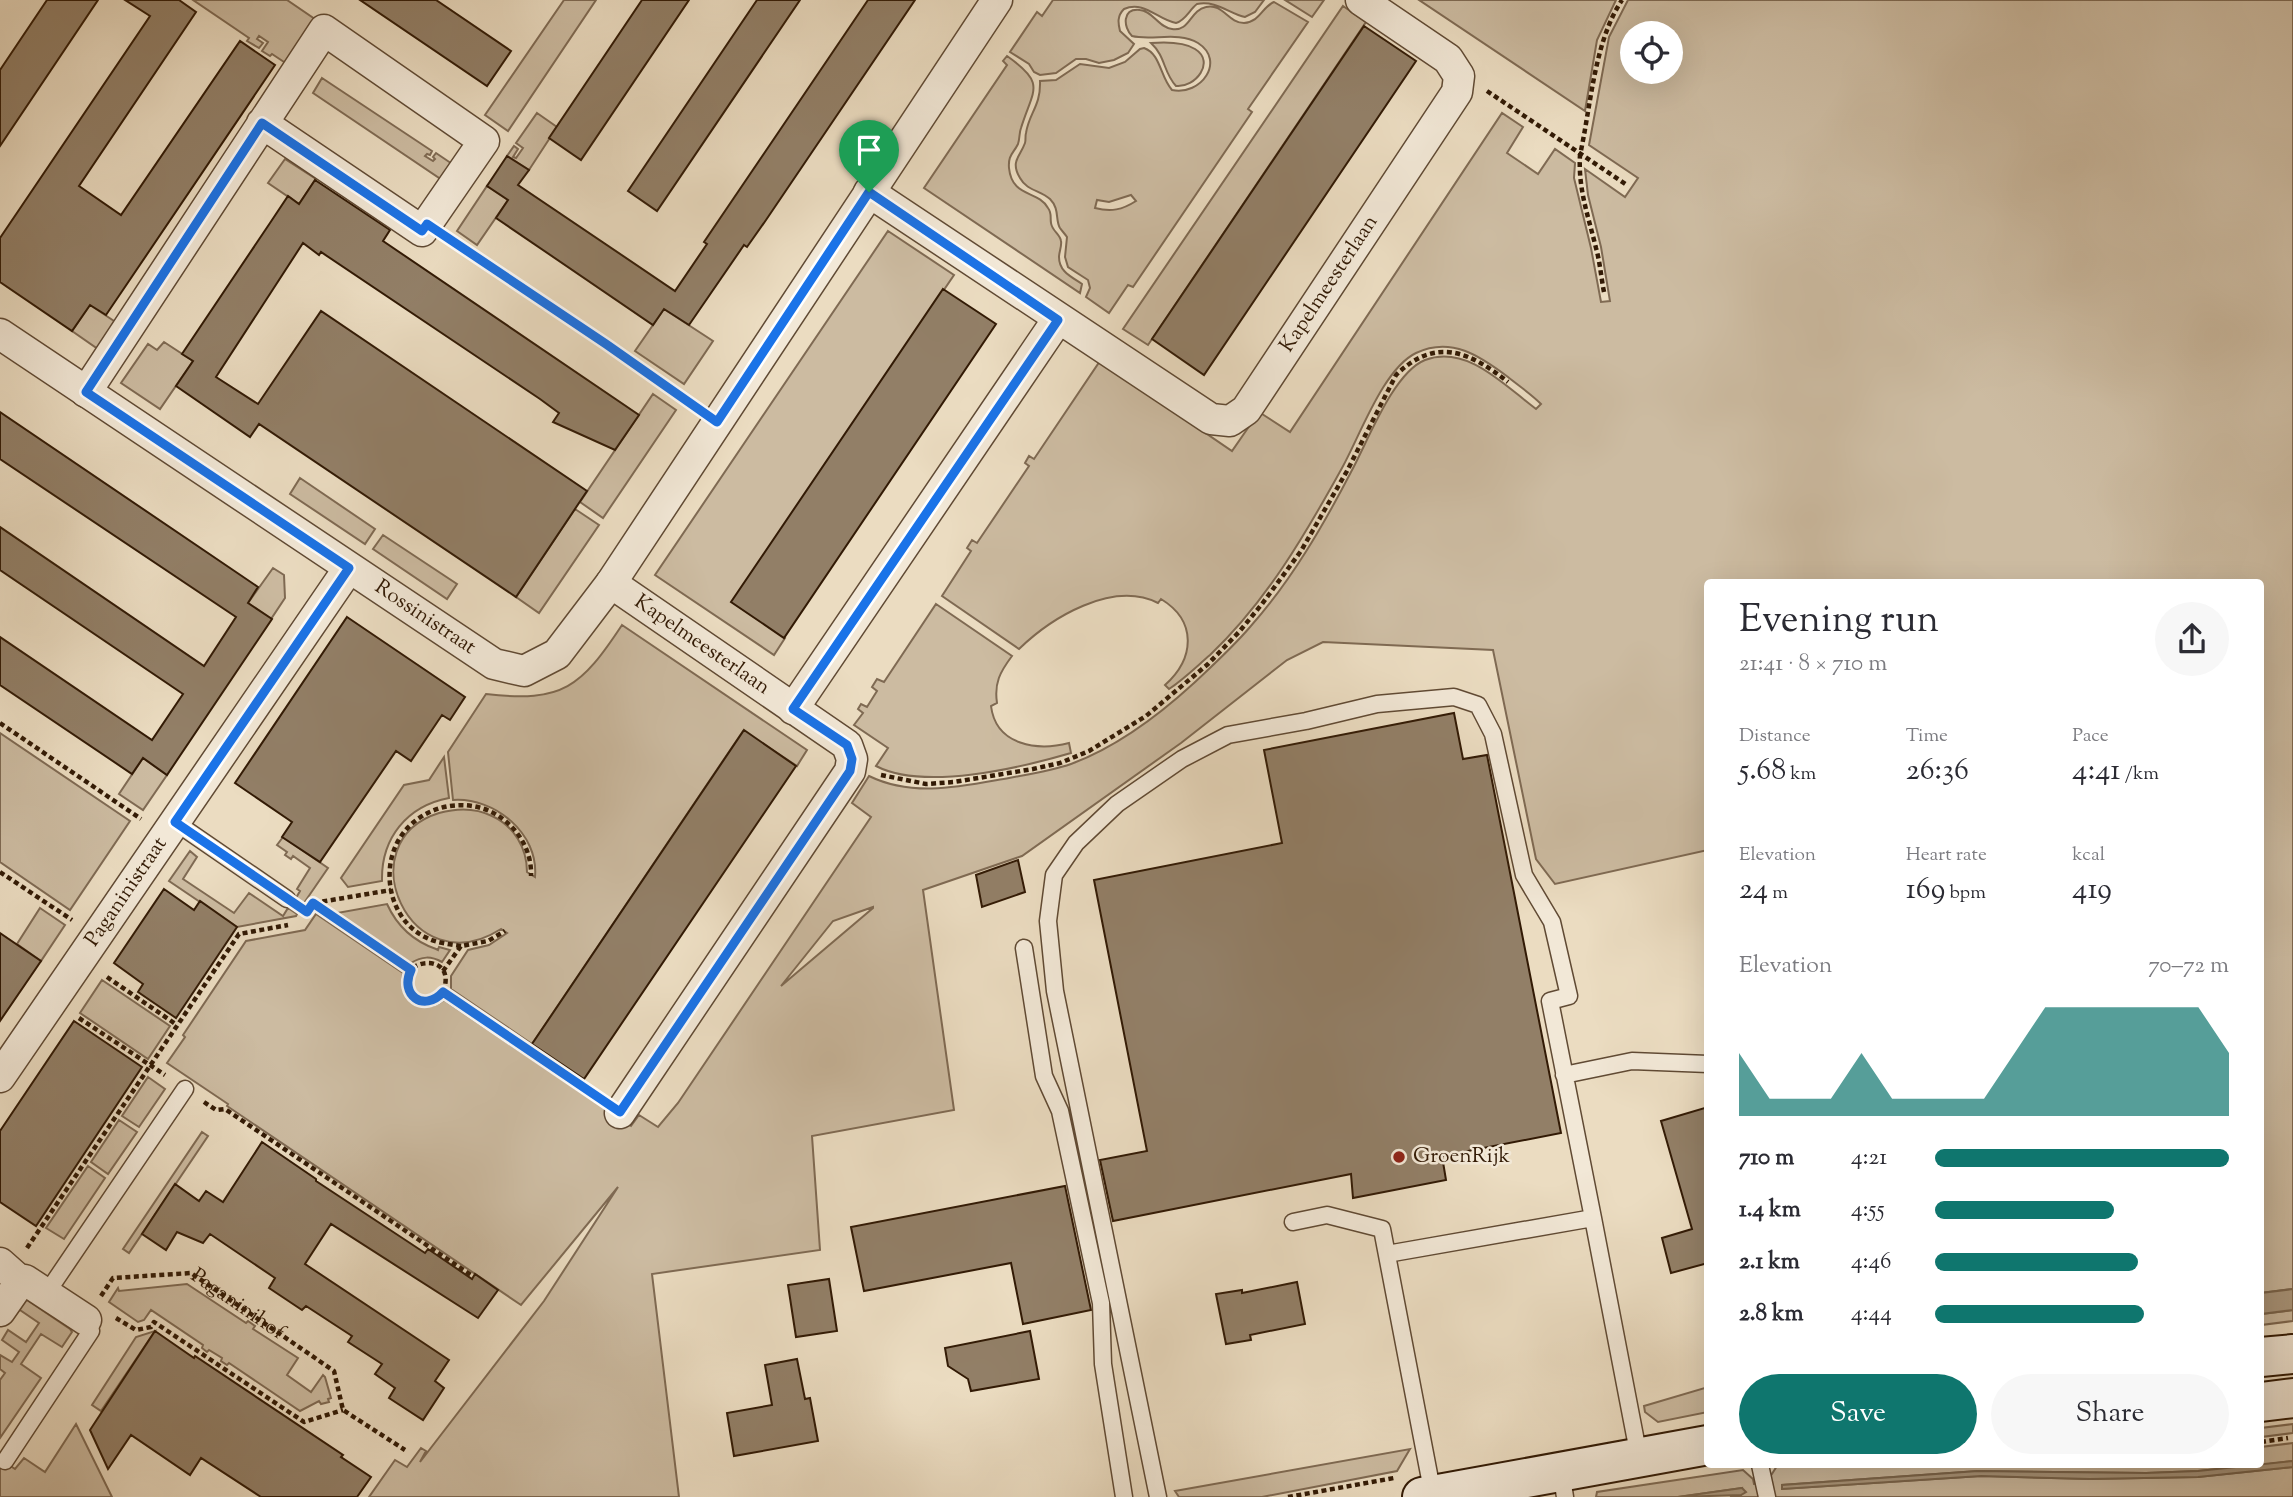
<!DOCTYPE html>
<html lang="en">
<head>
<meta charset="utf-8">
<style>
  :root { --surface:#fff; --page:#f7f7f7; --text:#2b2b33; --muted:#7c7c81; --accent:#0f766e }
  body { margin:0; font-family:"Sorts Mill Goudy",serif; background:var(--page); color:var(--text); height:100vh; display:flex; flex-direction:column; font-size:26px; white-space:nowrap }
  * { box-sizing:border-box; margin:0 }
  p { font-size:23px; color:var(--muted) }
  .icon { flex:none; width:38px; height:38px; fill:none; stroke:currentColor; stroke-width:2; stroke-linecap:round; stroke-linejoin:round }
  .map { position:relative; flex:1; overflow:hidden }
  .details { position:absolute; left:1704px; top:579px; width:560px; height:889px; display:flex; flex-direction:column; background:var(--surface); border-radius:7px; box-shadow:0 7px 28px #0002 }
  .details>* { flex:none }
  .fabs { position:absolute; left:1620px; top:21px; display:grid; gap:14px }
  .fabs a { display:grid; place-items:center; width:63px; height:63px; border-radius:50%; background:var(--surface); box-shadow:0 7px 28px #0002; font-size:35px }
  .pin { position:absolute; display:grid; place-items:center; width:60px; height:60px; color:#fff; margin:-72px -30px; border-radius:50% 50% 50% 0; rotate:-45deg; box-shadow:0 0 7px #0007 }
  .pin .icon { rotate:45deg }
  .round { display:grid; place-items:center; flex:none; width:74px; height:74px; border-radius:37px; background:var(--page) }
  .overview { display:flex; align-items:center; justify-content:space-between; height:119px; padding:0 35px }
  h1 { font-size:38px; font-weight:600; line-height:52px }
  .stats { display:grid; grid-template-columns:repeat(3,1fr); gap:10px; height:119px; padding:7px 35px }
  .stats div { display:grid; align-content:center }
  .stats b { font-size:30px; font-weight:600 }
  .stats small { font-size:19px; font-weight:400 }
  .stats p { font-size:19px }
  .chart { height:196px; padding:14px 35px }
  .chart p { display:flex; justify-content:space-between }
  .chart svg { width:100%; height:126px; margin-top:7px; fill:var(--accent); opacity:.7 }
  .action { display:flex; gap:14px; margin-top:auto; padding:14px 35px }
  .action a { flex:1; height:80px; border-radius:42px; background:var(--accent); color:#fff; font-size:28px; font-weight:600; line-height:80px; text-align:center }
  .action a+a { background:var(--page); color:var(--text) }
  ul { padding:0 35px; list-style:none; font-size:23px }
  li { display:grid; grid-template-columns:112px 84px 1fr; align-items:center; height:52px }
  li i { height:18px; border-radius:9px; background:var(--accent) }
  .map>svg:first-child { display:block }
  .green { fill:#ccbba1; stroke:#7f6a53; stroke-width:2; fill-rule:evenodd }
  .water { fill:#ac9a81; stroke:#7b674f; stroke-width:2 }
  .building { fill:#927f67; stroke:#321a05; stroke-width:2 }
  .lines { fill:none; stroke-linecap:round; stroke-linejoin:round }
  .lane-casing { stroke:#604a34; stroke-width:19 }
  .street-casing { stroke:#604a34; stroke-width:33 }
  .secondary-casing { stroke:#321a05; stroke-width:42 }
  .path { stroke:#321a05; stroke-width:4.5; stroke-dasharray:5 3.5; stroke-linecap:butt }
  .lane { stroke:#f2e8d7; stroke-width:16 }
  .street { stroke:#f2e8d7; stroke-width:30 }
  .secondary { stroke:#f2e8d7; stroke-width:38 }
  .route-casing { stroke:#fff; stroke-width:14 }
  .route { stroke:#1a73e8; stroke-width:9 }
  .poi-dot { fill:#8f2418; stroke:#f2e8d7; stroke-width:2.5 }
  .labels { text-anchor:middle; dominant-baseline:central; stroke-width:5; stroke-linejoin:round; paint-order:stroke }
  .street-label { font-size:21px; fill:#321a05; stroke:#f2e8d7 }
  .poi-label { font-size:21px; fill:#321a05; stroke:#f2e8d7; text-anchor:start }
</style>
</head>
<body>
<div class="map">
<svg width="2293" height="1497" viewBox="0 0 2293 1497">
  <rect width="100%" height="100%" fill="#ebdcc1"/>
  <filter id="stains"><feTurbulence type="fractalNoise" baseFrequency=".00286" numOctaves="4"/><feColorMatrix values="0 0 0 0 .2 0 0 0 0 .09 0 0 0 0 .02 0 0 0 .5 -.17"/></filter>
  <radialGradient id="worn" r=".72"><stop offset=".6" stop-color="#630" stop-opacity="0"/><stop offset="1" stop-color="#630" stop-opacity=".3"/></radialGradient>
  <path class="green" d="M193 0H287L328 28 296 70 272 54 270 56 262 51 268 42 259 36 257 39 263 43 259 48 247 41 249 38Z
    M564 0H596L508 131 485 115Z
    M1053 0H1264L1255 12 1245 17C1230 14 1216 0 1197 4 1189 10 1186 20 1176 23 1158 20 1144 0 1124 9 1117 16 1118 23 1120 31L1134 44 1128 53 1114 60 1099 63 1086 59H1076L1056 73 1040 75 1034 72 1029 64 1010 52 1037 12 1042 16Z
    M1285 0H1324L1312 17Z
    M1419 0H1616L1597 40 1585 111Z
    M1628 0H2293V1289L2261 1293V583H1708V850L1555 884 1536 859 1493 650 1323 642 1287 660 1181 743 1022 856 923 890 954 1110 812 1136 820 1250 652 1274 679 1497H369L395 1460 407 1467 421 1448 426 1451 420 1462 544 1301 618 1187 521 1305 227 1106 228 1104 167 1063 185 1037 183 1035 246 941 305 930 316 914 403 973C398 999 421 1017 444 1000L631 1126 639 1115 658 1127 678 1103 871 817 852 803 869 776C914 798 963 786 1009 778 1030 774 1051 771 1071 764 1117 747 1158 716 1194 683 1213 665 1233 647 1250 627 1291 581 1323 526 1351 472 1368 441 1393 373 1425 360 1467 344 1505 386 1536 409L1541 404C1531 394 1519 386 1508 377 1480 356 1451 336 1416 353 1383 369 1360 436 1342 468 1305 535 1266 602 1210 655 1196 667 1184 679 1169 689L1165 685C1195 658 1197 621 1161 599L1158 603C1112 580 1051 618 1019 649L942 596 971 551 967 548 972 540 977 543 1029 466 1025 463 1029 456 1034 459 1100 361 1232 451 1259 412 1290 432 1502 113 1523 127 1507 153 1538 174 1555 149 1575 163 1574 178 1591 248 1601 302 1610 301 1601 247 1588 195 1585 169 1625 197 1638 178 1589 145 1609 37ZM1633 33H1671V72H1633ZM873 907V908L781 986 833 921Z
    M1274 2 1308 22 1248 109 1252 112 1133 287 1128 285 1109 313 1086 297 1090 288 1088 280 1068 267 1065 257 1067 237C1065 234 1062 231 1060 228 1055 220 1060 209 1050 199 1040 190 1027 191 1020 178 1010 161 1020 157 1025 143 1026 140 1025 136 1026 133 1029 113 1041 106 1040 81L1056 80 1080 64 1109 68 1125 62 1140 49 1144 48C1161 54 1160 77 1172 90 1201 96 1226 61 1198 43 1179 31 1151 41 1132 36 1123 27 1122 8 1140 10 1153 11 1159 28 1172 29 1190 32 1190 10 1206 7 1223 3 1228 23 1244 23 1260 22 1262 7 1274 2ZM1131 195 1136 201C1122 210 1111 212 1095 208L1097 200 1109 202Z
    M1343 6 1366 22 1148 345 1123 329Z
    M1151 43C1164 42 1184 42 1195 49 1216 62 1195 88 1176 86 1163 72 1166 57 1151 43Z
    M1007 56C1047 84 1033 89 1021 128 1019 133 1020 138 1018 144 1013 154 1008 155 1009 168 1012 198 1038 190 1048 208 1052 213 1050 217 1051 223 1052 231 1060 234 1061 241 1062 246 1059 252 1059 257 1059 272 1072 277 1082 284L1080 293 924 188 1007 65 1003 61Z
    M322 78 432 151 430 155 427 154 425 156 433 161 435 159 433 157 436 153 467 174 457 190 313 93Z
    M537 113 557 127 529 170 507 156 514 146 518 149 513 157 516 158 523 148 516 143Z
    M285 159 316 179 299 204 268 183Z
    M487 186 508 200 477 245 457 231Z
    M888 231 954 275 732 602 785 638 774 655 655 575Z
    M90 305 126 329 108 356 72 331Z
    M664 309 713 341 684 384 635 351Z
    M164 342 193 361 160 409 121 383 148 344 157 350Z
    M653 394 676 410 603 518 580 502Z
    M300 478 375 529 365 544 290 494Z
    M575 509 599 525 539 613 516 597Z
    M383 535 457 584 447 599 373 549Z
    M273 568 284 575 285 598 271 619 248 603Z
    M936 604 1012 656C1000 672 994 683 997 703L991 706C996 746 1038 751 1069 743L1071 753C1020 768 924 791 876 766L888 748 854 725 863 713 858 709 861 704 867 707 877 691 872 687 877 679 884 682Z
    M622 625 807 750 797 766 743 731 532 1044 451 989V976L468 950 489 945 507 933 501 929C410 987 346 842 439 813 457 808 476 808 492 816 514 826 527 848 527 872L535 877C539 833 494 797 453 800L448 752 486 694C563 703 581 687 622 625Z
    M0 733 130 821 70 910 0 862Z
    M444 757 449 798C407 806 381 838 382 881L348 887 341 878 404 785 429 780Z
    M143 758 167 775 143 810 119 794Z
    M283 837 328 868 304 903 296 898 300 891 297 889 310 868 293 856 291 859 285 855 287 852 277 845Z
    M190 851 197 857 183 879 234 913 249 893 283 916 288 908 297 914 296 916 237 927 169 881Z
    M387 904C397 926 413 941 436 949L438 950 439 947 450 950 442 962C431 956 422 956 411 963L337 913Z
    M40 908 65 925 41 961 17 944Z
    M102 980 170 1026 148 1059 80 1013Z
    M148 1077 165 1089 139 1127 122 1116Z
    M119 1120 137 1132 108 1174 91 1162Z
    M202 1132 208 1136 129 1253 123 1249Z
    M88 1166 105 1178 64 1239 46 1228Z
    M187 1284 246 1323 248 1321 255 1326 253 1329 298 1358 287 1375 311 1392 323 1375 325 1377 331 1398 328 1399 329 1402 321 1404 319 1401 300 1411 229 1363 227 1365 221 1361 222 1358 209 1350 207 1352 202 1348 203 1345 151 1310 144 1320 138 1322 109 1302 118 1288 119 1291Z
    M24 1298 70 1329 72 1332 62 1347 41 1334 21 1364 41 1378 0 1438V1380L5 1373 0 1369V1355L12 1362 19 1352 2 1340 8 1330 26 1342 39 1323 17 1308Z
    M2293 1310V1321L2261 1325V1314Z
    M155 1331 101 1411 92 1405 136 1337Z
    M1708 1387V1412L1658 1422 1645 1412 1644 1406Z
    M76 1424 112 1497H0V1459L15 1469 24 1458 45 1472Z
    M2293 1424V1433L2261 1437V1428Z
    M2293 1443V1461L2261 1465V1447Z
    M1410 1449 1397 1471 1262 1497H1179L1175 1491Z
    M1795 1465H2260L2198 1471 2146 1473 1978 1471 1782 1485V1489L1981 1476 2090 1479 2198 1477 2293 1467V1497H1730L1741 1495 1742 1488 1678 1497H1596L1597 1492 1743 1470 1753 1479 1754 1484 1770 1482V1477L1777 1466Z"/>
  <path class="water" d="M2293 1289V1310L2261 1314V1293Z
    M2293 1461V1467L2198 1477 2090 1479 1981 1476 1782 1489V1485L1978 1471 2146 1473 2198 1471Z
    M1742 1488 1746 1492 1741 1495 1678 1497Z"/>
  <path class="building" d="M47 0H98L0 146V70Z
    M125 0H179L196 12 79 186 121 215 240 41 275 65 106 315 90 305 72 331 0 282V238L150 16Z
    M360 0H436L511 51 487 86Z
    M642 0H689L581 160 549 138Z
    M757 0H800L657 211 628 191Z
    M868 0H915L766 220 747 247 744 245 689 325 664 309 653 325 496 218 508 200 487 186 507 156 529 170 518 185 675 291 707 244 704 242Z
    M1364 26 1416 61 1204 375 1152 339Z
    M315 180 390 230 383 241 639 415 615 450 553 422 559 413 540 399 321 252 319 255 303 243 216 377 258 404 321 311 587 491 516 597 259 424 250 437 176 386 193 361 182 354 270 223 288 196 299 204Z
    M943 289 996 324 784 638 731 602Z
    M0 412 258 587 248 603 272 619 167 775 143 758 132 774 0 685V637L152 740 183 694 0 570V527L204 666 236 617 0 459Z
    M347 617 465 697 450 720 442 715 411 761 396 751 320 862 282 837 292 822 235 783Z
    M1454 713 1463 759 1487 755 1561 1133 1442 1156 1446 1180 1353 1198 1351 1174 1113 1221 1100 1160 1147 1151 1094 880 1282 843 1264 750Z
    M744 730 796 766 584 1079 532 1044Z
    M1018 860 1025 892 982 907 976 875Z
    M164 889 194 910 200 901 237 927 176 1018 138 992 143 984 114 963Z
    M0 933 41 961 0 1021Z
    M74 1021 142 1067 36 1226 0 1202V1131Z
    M1708 1107V1263L1671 1273 1662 1238 1692 1229 1661 1121Z
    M262 1142 316 1179V1181L425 1253 428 1249 472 1279 475 1274 498 1290 478 1318 331 1224 305 1264 449 1360 435 1381 444 1388 423 1420 389 1398 395 1388 375 1374 382 1364 348 1342 352 1336 306 1306 302 1310 269 1288 275 1278 210 1234 203 1243 177 1232 166 1250 142 1234 175 1184 199 1201 206 1191 223 1202Z
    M1065 1186 1091 1310 1023 1324 1011 1263 864 1291 851 1227Z
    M829 1279 837 1331 796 1337 788 1285Z
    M1297 1282 1305 1324 1250 1335 1251 1340 1226 1344 1216 1294 1242 1290V1293Z
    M155 1331 194 1358 195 1356 343 1455 341 1457 371 1477 357 1497H261L201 1458 190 1475 131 1435 108 1469 90 1430Z
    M1030 1331 1039 1379 971 1391 968 1379 948 1366 945 1348Z
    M797 1359 805 1399 810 1398 818 1441 734 1456 727 1413 772 1405 765 1365Z"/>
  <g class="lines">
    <g class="lane-casing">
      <path id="lane" d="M175 822 287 899
        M1024 948 1044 1076 1060 1111 1101 1303 1103 1364 1124 1497
        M1564 1075 1632 1061 1708 1064
        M1293 1222 1327 1215 1382 1229 1433 1495
        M1387 1254 1593 1218 1639 1457
        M46 1294 185 1089
        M5 1461 91 1331 86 1320
        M1760 1465 1767 1497
        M1561 1471 1565 1497
        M1158 1497 1055 991 1048 921 1054 875 1076 843 1117 804 1182 759 1228 735 1306 721 1377 704 1454 697 1478 705 1493 734 1524 875 1552 922 1569 996 1550 1001 1593 1218"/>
    </g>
    <g class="street-casing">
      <g id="street">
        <path id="s2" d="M869 192 1211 419 1230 421 1246 410 1457 92 1459 76 1448 59 1361 0"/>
        <path id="s3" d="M0 334 494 664 524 671 557 654 611 583 997 0"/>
        <path d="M86 392 324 30 484 141 422 231 262 123"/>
        <path id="s4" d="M611 583 847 745 852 759 850 771 620 1113"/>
        <path d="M793 709 1058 319"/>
        <path id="s5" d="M0 1077 349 568"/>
        <path d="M0 1263 18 1279 25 1280 86 1320"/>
        <path d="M0 1311 16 1288 18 1279"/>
      </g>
    </g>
    <g class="secondary-casing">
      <path id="secondary" d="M2261 1357 2293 1354
        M2261 1402 2293 1398
        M1422 1497 1708 1445"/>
    </g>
    <g class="path">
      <path d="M1487 91 1627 185"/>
      <path d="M452 241 694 406"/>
      <path d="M1604 292C1601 277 1600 262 1596 248 1588 215 1578 189 1580 155 1591 106 1594 42 1622 0"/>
      <path d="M0 723 141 819"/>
      <path d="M881 775 926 784 954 782 1033 769 1060 763 1089 751 1146 716 1208 664 1239 632 1262 604 1301 551 1347 471 1396 375C1436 336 1470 352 1508 382"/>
      <path d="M0 872 72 920"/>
      <path d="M314 903 391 890"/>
      <path d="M311 906 313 903 411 970"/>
      <path d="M461 946C449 944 436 943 425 937 391 920 381 875 397 843 417 804 471 793 504 820 521 833 532 854 531 876"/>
      <path d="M443 971 461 946 488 941 505 931"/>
      <path d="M107 977 177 1025"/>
      <path d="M443 992C460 948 389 959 410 993 419 1007 434 1002 443 992L596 1096"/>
      <path d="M79 1018 165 1075"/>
      <path d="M204 1102 216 1110 225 1109 471 1275"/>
      <path d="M27 1248 239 934 288 925"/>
      <path id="s1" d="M101 1296 113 1278 191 1273 334 1371 343 1410 405 1450"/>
      <path d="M116 1318 136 1330 151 1327 154 1322 304 1422 343 1410"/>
      <path d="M2261 1442 2288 1438"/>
      <path d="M1288 1497 1394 1478"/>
    </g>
    <use href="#lane" class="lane"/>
    <use href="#street" class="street"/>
    <use href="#secondary" class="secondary"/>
  </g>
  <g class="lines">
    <g class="route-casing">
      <path id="route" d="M262 123 422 231 427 224 606 344 717 422 869 192 1058 320 793 709 847 745 852 759 850 771 620 1112 443 992C424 1013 399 995 411 970L313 903 307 912 175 822 349 568 86 392Z"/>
    </g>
    <use href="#route" class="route"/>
  </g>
  <circle class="poi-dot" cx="1399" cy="1157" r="7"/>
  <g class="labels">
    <g class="street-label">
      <text stroke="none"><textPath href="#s2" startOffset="600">Kapelmeesterlaan</textPath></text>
      <text stroke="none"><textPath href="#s3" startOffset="511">Rossinistraat</textPath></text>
      <text stroke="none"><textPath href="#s4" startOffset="110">Kapelmeesterlaan</textPath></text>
      <text stroke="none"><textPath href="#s5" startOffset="224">Paganinistraat</textPath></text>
      <text stroke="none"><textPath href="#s1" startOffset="156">Paganinihof</textPath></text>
    </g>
    <g class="poi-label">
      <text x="1413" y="1157">GroenRijk</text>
    </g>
  </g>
  <rect width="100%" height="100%" filter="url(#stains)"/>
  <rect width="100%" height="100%" fill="url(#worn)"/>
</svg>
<div class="fabs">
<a><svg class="icon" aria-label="locate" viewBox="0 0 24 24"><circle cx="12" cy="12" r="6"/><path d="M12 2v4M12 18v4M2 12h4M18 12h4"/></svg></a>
</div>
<div class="pin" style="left:869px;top:192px;background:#1e9e55"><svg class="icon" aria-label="arrive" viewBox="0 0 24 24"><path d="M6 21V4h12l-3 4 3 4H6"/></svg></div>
<section class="details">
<div class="overview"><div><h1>Evening run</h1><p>21:41 · 8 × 710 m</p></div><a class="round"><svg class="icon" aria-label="share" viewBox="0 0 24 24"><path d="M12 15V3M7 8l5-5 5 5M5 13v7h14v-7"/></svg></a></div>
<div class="stats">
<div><p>Distance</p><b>5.68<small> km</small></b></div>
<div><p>Time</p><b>26:36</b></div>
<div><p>Pace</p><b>4:41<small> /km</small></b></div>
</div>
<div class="stats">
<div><p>Elevation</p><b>24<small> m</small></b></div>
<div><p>Heart rate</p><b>169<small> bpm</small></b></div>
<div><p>kcal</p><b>419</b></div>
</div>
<div class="chart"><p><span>Elevation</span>70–72 m</p>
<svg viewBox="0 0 160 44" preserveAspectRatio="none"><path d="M0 44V22L10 38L20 38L30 38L40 22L50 38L60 38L70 38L80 38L90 22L100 6L110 6L120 6L130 6L140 6L150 6L160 22V44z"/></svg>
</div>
<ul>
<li><b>710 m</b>4:21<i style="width:100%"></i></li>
<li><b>1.4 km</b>4:55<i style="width:61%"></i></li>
<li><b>2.1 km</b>4:46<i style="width:69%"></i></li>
<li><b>2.8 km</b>4:44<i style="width:71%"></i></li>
</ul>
<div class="action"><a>Save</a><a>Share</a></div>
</section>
</div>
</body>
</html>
